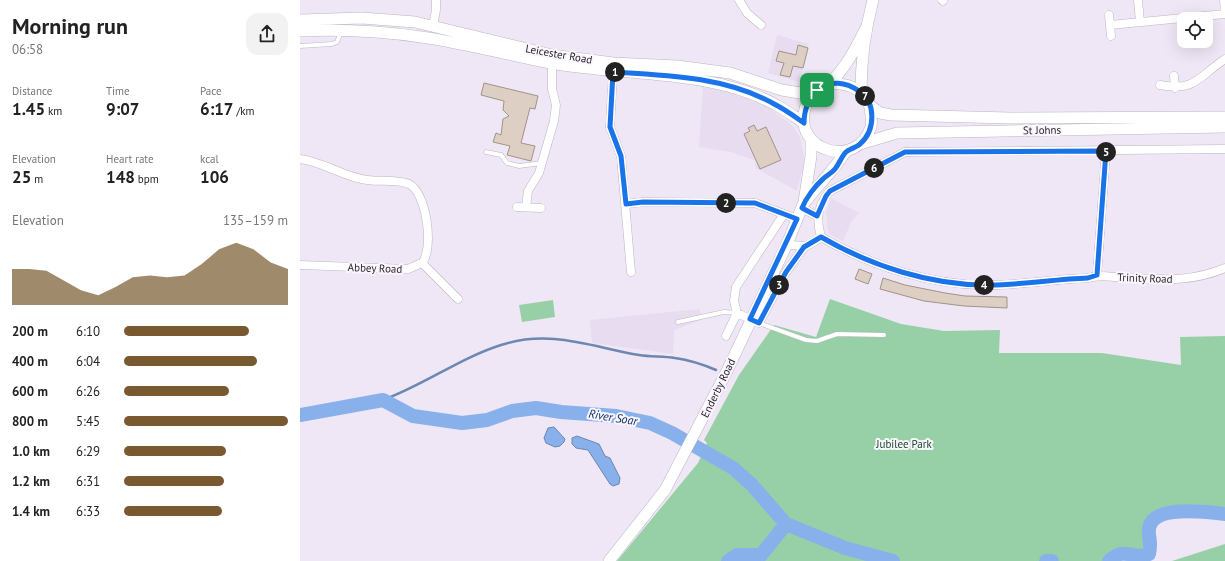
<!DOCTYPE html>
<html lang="en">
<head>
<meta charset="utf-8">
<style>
  :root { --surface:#fff; --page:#f2f2f2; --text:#222; --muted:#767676; --accent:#79592f }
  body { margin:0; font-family:"PT Sans",sans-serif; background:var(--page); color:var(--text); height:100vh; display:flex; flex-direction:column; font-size:15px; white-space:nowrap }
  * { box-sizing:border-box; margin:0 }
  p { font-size:13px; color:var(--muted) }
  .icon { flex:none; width:22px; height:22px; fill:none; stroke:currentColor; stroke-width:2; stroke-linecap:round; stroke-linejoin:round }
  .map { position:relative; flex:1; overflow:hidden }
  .panel { display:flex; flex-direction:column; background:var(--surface); width:300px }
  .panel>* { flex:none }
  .tools { position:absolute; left:877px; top:12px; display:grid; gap:8px }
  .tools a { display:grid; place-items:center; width:36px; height:36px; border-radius:8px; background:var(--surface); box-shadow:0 4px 16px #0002; font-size:20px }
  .pin { position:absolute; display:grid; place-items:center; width:34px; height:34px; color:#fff; margin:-17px; border-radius:8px; box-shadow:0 2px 6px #0006 }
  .km { position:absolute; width:20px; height:20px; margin:-10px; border-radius:50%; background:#222; color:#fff; font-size:11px; line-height:20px; text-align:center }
  .round { display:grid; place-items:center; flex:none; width:42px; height:42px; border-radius:12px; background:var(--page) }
  .overview { display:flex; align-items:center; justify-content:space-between; height:68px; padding:0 12px }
  h1 { font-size:22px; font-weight:700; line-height:30px }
  .figures { display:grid; grid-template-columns:repeat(3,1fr); gap:6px; height:68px; padding:4px 12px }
  .figures div { display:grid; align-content:center }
  .figures b { font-size:17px; font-weight:700 }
  .figures small { font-size:11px; font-weight:400 }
  .figures p { font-size:11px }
  .chart { height:112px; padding:8px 12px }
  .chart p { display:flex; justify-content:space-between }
  .chart svg { width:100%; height:72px; margin-top:4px; fill:var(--accent); opacity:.7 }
  ul { padding:0 12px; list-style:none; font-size:13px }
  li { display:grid; grid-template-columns:64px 48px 1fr; align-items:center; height:30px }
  li i { height:10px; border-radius:5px; background:var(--accent) }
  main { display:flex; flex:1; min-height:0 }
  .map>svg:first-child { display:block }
  .built { fill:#e8dcf1 }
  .green { fill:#97d0a7 }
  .water { fill:#88b1ec; stroke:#6b87b2 }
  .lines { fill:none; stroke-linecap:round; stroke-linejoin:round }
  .stream { stroke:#6b87b2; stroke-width:2.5 }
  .river { stroke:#88b1ec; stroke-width:14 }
  .building { fill:#ddcfc4; stroke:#a09389 }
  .lane-casing { stroke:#bdb5c2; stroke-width:5 }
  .street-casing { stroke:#bdb5c2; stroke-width:9 }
  .secondary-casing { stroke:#bdb5c2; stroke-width:12 }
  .lane { stroke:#fff; stroke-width:4 }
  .street { stroke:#fff; stroke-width:8 }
  .secondary { stroke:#fff; stroke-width:11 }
  .route-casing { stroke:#fff; stroke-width:8 }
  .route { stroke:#1a73e8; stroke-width:5 }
  .labels { text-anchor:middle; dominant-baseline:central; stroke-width:4; stroke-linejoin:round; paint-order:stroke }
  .street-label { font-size:11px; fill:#28252a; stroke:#fbf6fe }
  .park-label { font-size:11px; fill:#154829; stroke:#fbf6fe }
  .water-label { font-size:12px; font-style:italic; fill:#0e3569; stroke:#fbf6fe }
</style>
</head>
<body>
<main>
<section class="panel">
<div class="overview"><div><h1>Morning run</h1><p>06:58</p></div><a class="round"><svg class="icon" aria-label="share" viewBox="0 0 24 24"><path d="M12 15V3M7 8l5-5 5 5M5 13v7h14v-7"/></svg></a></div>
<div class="figures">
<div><p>Distance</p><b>1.45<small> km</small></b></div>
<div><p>Time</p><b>9:07</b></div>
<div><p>Pace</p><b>6:17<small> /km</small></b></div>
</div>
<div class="figures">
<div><p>Elevation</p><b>25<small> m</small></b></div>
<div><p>Heart rate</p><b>148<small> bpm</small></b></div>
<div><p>kcal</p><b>106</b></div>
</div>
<div class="chart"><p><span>Elevation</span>135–159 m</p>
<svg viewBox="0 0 160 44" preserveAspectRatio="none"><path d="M0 44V22L10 22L20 23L30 29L40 35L50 38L60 33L70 27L80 26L90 27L100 26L110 19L120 10L130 6L140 10L150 18L160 22V44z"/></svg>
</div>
<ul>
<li><b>200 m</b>6:10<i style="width:76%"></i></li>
<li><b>400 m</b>6:04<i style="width:81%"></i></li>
<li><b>600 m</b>6:26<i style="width:64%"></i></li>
<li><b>800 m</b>5:45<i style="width:100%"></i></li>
<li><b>1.0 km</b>6:29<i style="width:62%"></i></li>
<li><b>1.2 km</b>6:31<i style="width:61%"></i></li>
<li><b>1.4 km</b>6:33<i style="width:60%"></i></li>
</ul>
</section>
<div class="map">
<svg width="925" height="561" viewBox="0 0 925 561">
  <rect width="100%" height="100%" fill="#efe7f5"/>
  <path class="built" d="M477 35 509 44 499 82 468 73Z
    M403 87 437 95 466 106 493 126 500 137 504 156 503 167 497 191 455 168 456 161 431 152 399 147Z
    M531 198 559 213 551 222 543 241 531 235 528 230 526 212Z
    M400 309 401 320 374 330 373 354 292 343 290 320Z"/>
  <path class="green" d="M530 299 601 324 644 331 700 330 699 353H802L881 365 880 337 925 336V514C907 513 852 503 849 529 848 538 852 541 849 554 831 561 826 545 809 561H317L398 463 407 443 404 440 439 375 474 325 516 337Z
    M253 300 255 317 222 322 219 305Z
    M925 544V561H872Z"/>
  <path class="water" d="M254 427 265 439 264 442 260 446 255 447 246 443 244 438 248 428Z
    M277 436 299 444 305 456 310 458 320 478 319 484 313 486 310 484 288 450 276 448 272 444V438Z"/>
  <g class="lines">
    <path class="stream" d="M83 400C124 385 160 358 201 345 250 329 292 347 339 355 351 357 363 356 375 358 389 360 402 364 416 370"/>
    <path class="river" d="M0 415 83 400 113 416 162 423 187 420 212 411 236 408 261 412 316 416 350 423 372 433 433 468 452 485 486 524 545 548 593 561
      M428 561 437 555H461L486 524
      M746 561H752
      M809 561C826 545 831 561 849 554 852 541 848 538 849 529 852 504 907 512 925 514"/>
  </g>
  <path class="building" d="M498 45 508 48 503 68 493 66 490 77 480 75 484 63 476 61 479 51 496 55Z
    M184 83 238 96 235 109 230 108 221 143 235 146 231 161 207 155 210 146 193 142 196 133 201 135 203 119 209 116 203 110 204 101 181 95Z
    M454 125 457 131 466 127 481 160 460 169 444 134 450 131 448 128Z
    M559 269 572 274 568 284 555 279Z
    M583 278 605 285 645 293 665 296 707 297V308L664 306 624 301 580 289Z"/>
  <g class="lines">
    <g class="lane-casing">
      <path id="lane" d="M0 46 32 44 37 42 41 32
        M186 152 201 155 207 163 219 166 242 163
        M378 322 424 312 437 313
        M459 323 506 340 517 341 537 334 584 335"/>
    </g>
    <g class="street-casing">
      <path id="street" d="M439 0 447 13 461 25
        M642 0 643 1
        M838 0 840 22
        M924 0 925 14
        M809 15 811 36
        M810 25 925 14
        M133 26 136 10V0
        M313 72 310 127 321 156 331 272
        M874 76 875 88
        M860 85C896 92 899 76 925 59
        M0 159C24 162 43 177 67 180 80 182 97 179 109 184 127 193 134 249 122 263
        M326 204 343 202 455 203 497 219
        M217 207 241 208
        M226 207 228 191 239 173 254 121 256 105 252 89V63
        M502 208 517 216
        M521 237C516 220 517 205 530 191L605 152 925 149
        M521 237C571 266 632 286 690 285 722 285 755 279 788 278 800 274 811 277 824 278 861 279 890 283 925 268
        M487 244C504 247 507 248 521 237
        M0 265 108 269 122 263 158 299
        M797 275 806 151
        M437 313 459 323 486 272 504 247
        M426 336 437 313 434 301 436 287 484 214"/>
    </g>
    <g class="secondary-casing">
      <path id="secondary" d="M0 20 62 18 115 22 252 55 313 63 377 66 430 73 482 90 500 93 517 90
        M0 31C40 29 81 31 121 37 165 43 208 55 251 63 322 76 413 69 476 105 486 110 495 117 504 123
        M528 84C550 82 570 91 571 115 571 119 572 123 571 127 556 171 493 150 505 109 510 91 517 94 529 84 545 69 556 48 566 28
        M561 92C561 61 565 30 573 0
        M571 106 580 113 591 115 710 118 925 117
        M560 144 597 133 925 127
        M505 202C519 184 534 170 546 151
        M309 561 365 490 427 371 487 244 504 202 511 156V139"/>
    </g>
    <use href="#lane" class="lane"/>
    <use href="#street" class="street"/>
    <use href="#secondary" class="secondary"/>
  </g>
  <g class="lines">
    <g class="route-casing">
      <path id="route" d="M313 72C367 75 428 77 476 105 486 110 495 117 504 123 504 92 530 71 559 91 577 103 575 131 560 144 556 148 548 149 545 153 541 158 539 164 535 169 532 173 527 175 523 179 515 186 506 198 502 208L517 216 526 196 530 191 605 152 806 151 797 275 788 278C755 279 722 285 690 285 632 286 571 266 521 237L504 247 486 272 459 323 450 319 497 219 455 203 343 202 326 204 321 156 310 127Z"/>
    </g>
    <use href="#route" class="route"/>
  </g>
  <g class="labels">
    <g class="street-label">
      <text transform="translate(259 54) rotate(10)">Leicester Road</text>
      <text transform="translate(742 130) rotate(-1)">St Johns</text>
      <text transform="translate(75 268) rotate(2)">Abbey Road</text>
      <text transform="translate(845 278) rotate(2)">Trinity Road</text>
      <text transform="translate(418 388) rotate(-64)">Enderby Road</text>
    </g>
    <g class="park-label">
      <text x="604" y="444">Jubilee Park</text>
    </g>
    <g class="water-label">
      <text transform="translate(313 417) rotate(9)">River Soar</text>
    </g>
  </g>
</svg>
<div class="tools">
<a><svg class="icon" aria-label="locate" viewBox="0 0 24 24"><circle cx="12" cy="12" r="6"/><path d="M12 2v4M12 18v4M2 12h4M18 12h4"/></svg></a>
</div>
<div class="pin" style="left:517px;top:90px;background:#1e9e55"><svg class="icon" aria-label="arrive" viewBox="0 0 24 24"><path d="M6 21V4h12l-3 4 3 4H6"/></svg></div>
<b class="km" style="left:315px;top:72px">1</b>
<b class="km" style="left:426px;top:203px">2</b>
<b class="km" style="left:479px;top:285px">3</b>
<b class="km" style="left:684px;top:285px">4</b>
<b class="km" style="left:806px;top:152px">5</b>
<b class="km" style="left:574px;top:168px">6</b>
<b class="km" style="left:565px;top:96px">7</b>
</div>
</main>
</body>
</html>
